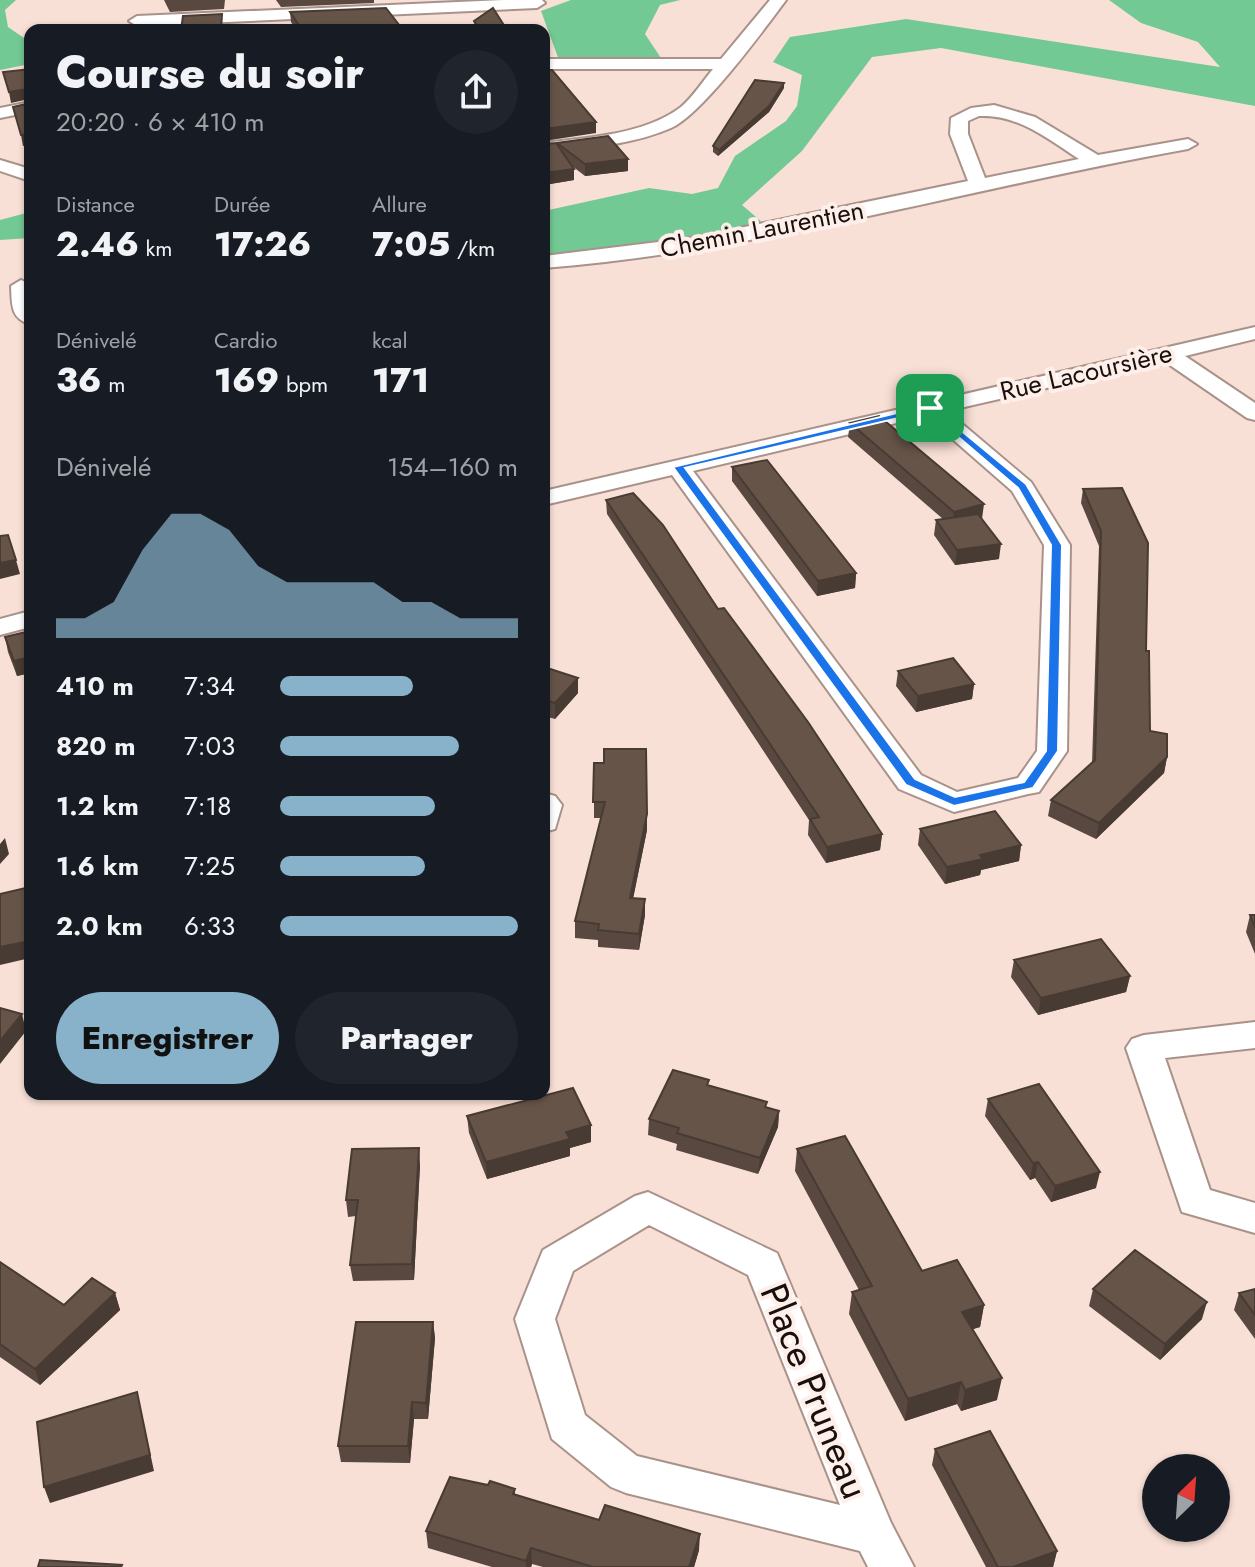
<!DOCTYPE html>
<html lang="fr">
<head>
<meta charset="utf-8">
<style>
  :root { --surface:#171b24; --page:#20242c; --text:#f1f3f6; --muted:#9ea1a6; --accent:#88b2c9 }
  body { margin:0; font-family:Jost,sans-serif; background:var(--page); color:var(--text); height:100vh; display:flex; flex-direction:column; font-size:30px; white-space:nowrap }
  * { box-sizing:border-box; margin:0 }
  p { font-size:26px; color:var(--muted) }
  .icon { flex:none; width:44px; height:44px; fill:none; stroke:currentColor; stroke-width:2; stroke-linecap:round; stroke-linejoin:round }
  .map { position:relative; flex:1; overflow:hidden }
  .panel { position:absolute; left:24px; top:24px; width:526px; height:1076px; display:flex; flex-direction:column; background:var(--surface); border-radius:16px; box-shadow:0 2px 6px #0004 }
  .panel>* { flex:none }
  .needle { width:52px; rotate:25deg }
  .controls { position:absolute; left:1142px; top:1454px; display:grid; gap:16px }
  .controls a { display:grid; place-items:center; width:88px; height:88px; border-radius:50%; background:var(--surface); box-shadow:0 2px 6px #0004; font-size:40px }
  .pin { position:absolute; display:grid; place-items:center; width:68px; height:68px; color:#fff; margin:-34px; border-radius:16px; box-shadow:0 4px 12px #0006 }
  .round { display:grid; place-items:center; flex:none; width:84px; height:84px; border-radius:42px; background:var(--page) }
  .headline { display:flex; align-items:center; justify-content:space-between; height:136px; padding:0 32px }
  h1 { font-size:44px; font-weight:800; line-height:60px }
  .stats { display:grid; grid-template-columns:repeat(3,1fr); gap:12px; height:136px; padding:8px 32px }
  .stats div { display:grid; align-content:center }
  .stats b { font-size:34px; font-weight:800 }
  .stats small { font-size:22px; font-weight:400 }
  .stats p { font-size:22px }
  .chart { height:224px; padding:16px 32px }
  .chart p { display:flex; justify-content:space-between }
  .chart svg { width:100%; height:144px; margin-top:8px; fill:var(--accent); opacity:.7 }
  .action { display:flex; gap:16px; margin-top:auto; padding:16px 32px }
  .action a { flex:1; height:92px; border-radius:48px; background:var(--accent); color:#111; font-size:32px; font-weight:800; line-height:92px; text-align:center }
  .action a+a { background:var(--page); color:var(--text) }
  ul { padding:0 32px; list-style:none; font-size:26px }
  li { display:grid; grid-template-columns:128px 96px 1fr; align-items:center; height:60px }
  li i { height:20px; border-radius:10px; background:var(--accent) }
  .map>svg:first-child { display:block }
  .green { fill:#73c993 }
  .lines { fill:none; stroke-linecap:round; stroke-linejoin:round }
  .street-casing { stroke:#a99289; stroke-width:4 }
  .street { fill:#fff; fill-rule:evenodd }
  .wall { fill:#59483f }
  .shaded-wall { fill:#483b33 }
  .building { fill:#675449; stroke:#483b33; stroke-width:2 }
  .route { fill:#1a73e8; stroke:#fff; stroke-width:2; fill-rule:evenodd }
  .labels { text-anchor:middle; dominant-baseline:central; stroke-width:8; stroke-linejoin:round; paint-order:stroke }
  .far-street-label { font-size:26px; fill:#18100d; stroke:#ffefea }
  .near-street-label { font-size:38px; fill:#18100d; stroke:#ffefea }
</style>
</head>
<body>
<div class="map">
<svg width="1255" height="1567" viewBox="0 0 1255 1567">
  <rect width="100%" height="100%" fill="#f9e0d6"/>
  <path class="green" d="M0 0H16L5 10 8 27 30 42V64L0 70Z
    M571 0H680L660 5 645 34 663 61 560 63 541 11Z
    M1109 0H1255V106L941 48 872 57 802 151 742 205 770 229 544 262V211L649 188 692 194 718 188 735 156 786 121 797 106 802 75 773 62 790 37 906 19 1220 67 1198 42 1141 23Z
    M30 212V238L0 240V220Z"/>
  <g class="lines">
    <g class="street-casing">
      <path id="street" d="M503 0H542L545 3 537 8 137 26 129 21 137 16Z
        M770 0H786C763 31 702 114 671 128 632 145 586 148 544 153V143C589 137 644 135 681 107 693 97 703 81 713 69H544V59H721Z
        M30 102V112L0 118V108Z
        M994 105 1035 117 1098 155 1188 139 1197 144 1188 149C974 187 762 251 544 268V256L691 238 968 181 950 134 951 118 971 108ZM979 116C1018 114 1048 139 1079 159L985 178 968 134V121Z
        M0 160 30 169V181L0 171Z
        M21 280 30 284V324C10 319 12 303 11 286Z
        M1255 327V339L1185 356 1255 403V420L1247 418 1164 361 947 411 1031 482 1070 545 1067 751 1039 792 1028 794 954 812 899 789 672 475 544 505V491ZM926 416 1012 491 1044 545 1037 751 1018 778 957 792 921 775 693 471Z
        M30 611V627L0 635V619Z
        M544 793 555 796 562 805 555 829 544 832Z
        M1255 1022V1048L1165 1058 1210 1190 1255 1203V1233L1182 1212 1126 1048 1132 1039 1144 1035Z
        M648 1192 777 1253 891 1523 914 1567H868L860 1551 626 1493 611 1487 552 1439 515 1319 543 1250 635 1196ZM649 1225 748 1275 840 1505 637 1456 585 1415 555 1319 573 1271Z"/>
    </g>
    <use href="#street" class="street"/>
  </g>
  <path class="wall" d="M164 0H225L224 9 170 12Z
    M276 0H374V3L281 7Z
    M290 12 403 30H296L291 22Z
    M784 88 769 112 718 156 713 152V146Z
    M556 143H557L628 171 585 176 572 166 574 169V180L544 185V144Z
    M850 423 982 518 999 559 955 565 934 535 936 520 943 519 848 437Z
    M732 467 856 573 855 588 817 596 732 481Z
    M1122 488 1146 651 1150 731 1167 757 1164 773 1096 839 1048 816 1051 800 1092 763 1099 546 1081 503 1083 489Z
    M606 500 718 609 882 834 880 850 826 863 808 835 809 820 607 514Z
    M30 631V673L17 676 8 652 5 637Z
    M544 667 578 678V693L555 719 544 716Z
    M898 671 974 684 972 699 916 712 896 686Z
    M594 763 647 830 633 898 645 915 639 950 598 947V940L575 938V921L601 818H594Z
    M920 829 1021 845 1019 861 981 870 980 875 945 884 918 845Z
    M1250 915H1255V954L1246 932Z
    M1014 960 1130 976 1126 992 1038 1015 1011 977Z
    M709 1086 779 1111 778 1127 758 1174 676 1150 677 1144 648 1135 649 1119Z
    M988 1099 1096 1188 1051 1202 1035 1178 1030 1180 985 1116Z
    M467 1116 591 1125V1142L570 1148V1156L487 1179 469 1133Z
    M797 1149 922 1271 984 1305 980 1327 972 1329 997 1400 961 1411 957 1404 905 1421 849 1314 852 1292 859 1290 795 1171Z
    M420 1165 414 1280 353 1281 350 1265 356 1216 348 1217 346 1200Z
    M0 1262 64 1305 115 1293 120 1310 40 1385 0 1357Z
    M1093 1289 1202 1319 1160 1360 1089 1306Z
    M1255 1289V1339L1234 1310 1239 1293Z
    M433 1322 435 1338 428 1419H414L410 1463 341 1462 338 1446Z
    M935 1449 1057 1551 1053 1567H986L932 1465Z
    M515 1489V1495L699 1550 694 1567H543L532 1564 531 1567H492L428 1548 426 1531Z"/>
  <path class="shaded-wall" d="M784 83V88L769 112 718 156 719 150Z
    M27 89 29 99 11 103 9 92Z
    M596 122V133L544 141V129Z
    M30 134V145L23 146 21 135Z
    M628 159V171L585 176V164Z
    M574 169V180L544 185V173Z
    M984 504 982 519 952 527 954 512Z
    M1001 544 999 559 955 565 957 550Z
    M16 560 20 574 0 579V563Z
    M856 573 855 588 817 596 818 581Z
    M30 657V673L17 676 14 661Z
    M578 678V693L555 719V703Z
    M974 684 972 699 916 712 918 696Z
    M1167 757 1164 773 1096 839 1099 823Z
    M647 814V830L630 914V898Z
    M882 834 880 850 826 863 827 847Z
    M5 838 9 854 0 864V844Z
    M1021 845 1019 861 981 870 980 875 945 884 947 867 980 855Z
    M645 899V915L639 950V934Z
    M30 941V958L0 965V947Z
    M1130 976 1126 992 1038 1015 1041 998Z
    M22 1014 26 1031 0 1064V1041Z
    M779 1111 778 1127 758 1174 760 1158Z
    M591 1125V1142L570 1148V1156L487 1179 486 1162 566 1132Z
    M419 1148 420 1165 414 1280 412 1264Z
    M1038 1162 1035 1178 1030 1180 1033 1163Z
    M1100 1172 1096 1188 1051 1202 1055 1186Z
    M115 1293 120 1310 40 1385 35 1369Z
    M1207 1302 1202 1319 1160 1360 1165 1344Z
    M984 1305 980 1327 958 1334 962 1312Z
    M433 1322 435 1338 428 1419 426 1403Z
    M1002 1378 997 1400 961 1411 965 1390Z
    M961 1382 957 1404 905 1421 908 1399Z
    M137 1392 154 1471 50 1503 44 1487Z
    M412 1402 414 1419 410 1463 408 1446Z
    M700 1534 699 1550 694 1567H689Z
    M531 1548 532 1564 531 1567H526V1561Z
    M1057 1551 1053 1567H1013Z"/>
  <path class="building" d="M386 8 403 30H302L290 12Z
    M493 8 507 30H479L474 21Z
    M222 14 221 30H181L183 16Z
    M30 69V91L27 89 9 92 3 72Z
    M544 70H552L596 122 544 129Z
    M755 80 784 83 769 106 719 150 713 146Z
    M30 103V134L21 135 13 107Z
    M608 136 628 159 585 164 557 143Z
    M556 143 574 169 544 173V144Z
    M879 416 984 504 954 512 850 423Z
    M767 460 856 573 818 581 732 467Z
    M1122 488 1148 543 1146 651H1149L1150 731 1167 734V757L1099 823 1051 800 1095 760 1101 531 1083 489Z
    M633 493 663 525 718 609 724 608 808 722 882 834 827 847 810 819 819 817 606 500Z
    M978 514 1001 544 957 550 936 520Z
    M8 535 16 560 0 563V536Z
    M30 631V657L14 661 5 637Z
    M953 658 974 684 918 696 898 671Z
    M544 667 578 678 555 703 544 700Z
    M604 749H646L647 814 630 898 645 899 639 934 598 930 599 924 575 921 605 802H593L594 763H604Z
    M995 811 1021 845 980 855 983 859 947 867 920 829Z
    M30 887V941L0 947V894Z
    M1250 915H1255V927Z
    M1101 939 1130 976 1041 998 1014 960Z
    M0 1008 22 1014 0 1041Z
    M673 1070 709 1080 707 1085 767 1102 765 1107 779 1111 760 1158 677 1133 679 1128 649 1119Z
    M1039 1084 1100 1172 1055 1186 1038 1162 1033 1163 988 1099Z
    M573 1088 591 1125 566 1132 570 1139 486 1162 467 1116Z
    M845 1136 922 1271 957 1260 984 1305 962 1312 1002 1378 965 1390 961 1382 908 1399 852 1292 872 1286 797 1149Z
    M419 1148 412 1264 350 1265 358 1200H346L352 1149Z
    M1135 1250 1207 1302 1165 1344 1093 1289Z
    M0 1262 64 1305 92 1278 115 1293 35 1369 0 1344Z
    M1255 1289V1315L1239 1293Z
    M356 1322H433L426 1403 412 1402 408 1446H338Z
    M137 1392 150 1455 44 1487 37 1422Z
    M990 1431 1057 1551 1013 1567H998L935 1449Z
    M450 1477 488 1485 490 1481 515 1489 513 1494 599 1520 605 1505 700 1534 689 1567H593L531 1548 526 1561 426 1531Z
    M40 1560 122 1565 121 1567H38Z"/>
  <path class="route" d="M930 405 1026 484 1062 545 1058 751 1033 788 954 806 906 785 673 467ZM928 411 1018 488 1051 545 1046 751 1024 782 955 797 915 779 685 468Z"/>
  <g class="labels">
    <g class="far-street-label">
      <text transform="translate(762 229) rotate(-11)">Chemin Laurentien</text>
      <text transform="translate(1086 372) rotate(-13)">Rue Lacoursière</text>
    </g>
    <g class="near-street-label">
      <text transform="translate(815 1391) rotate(68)">Place Pruneau</text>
    </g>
  </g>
</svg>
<div class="controls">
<a><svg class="needle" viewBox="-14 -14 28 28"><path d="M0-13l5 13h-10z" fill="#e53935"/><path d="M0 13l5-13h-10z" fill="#9ea1a6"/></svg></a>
</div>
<div class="pin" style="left:930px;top:408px;background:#1e9e55"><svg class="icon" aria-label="arrive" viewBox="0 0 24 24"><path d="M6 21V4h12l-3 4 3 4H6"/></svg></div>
<section class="panel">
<div class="headline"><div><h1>Course du soir</h1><p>20:20 · 6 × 410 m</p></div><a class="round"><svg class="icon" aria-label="share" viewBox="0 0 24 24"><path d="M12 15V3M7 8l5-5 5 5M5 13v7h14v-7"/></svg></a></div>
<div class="stats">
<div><p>Distance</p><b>2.46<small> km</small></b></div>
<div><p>Durée</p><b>17:26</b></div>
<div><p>Allure</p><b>7:05<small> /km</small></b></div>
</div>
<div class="stats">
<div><p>Dénivelé</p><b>36<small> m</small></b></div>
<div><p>Cardio</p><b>169<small> bpm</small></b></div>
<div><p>kcal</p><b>171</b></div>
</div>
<div class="chart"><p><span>Dénivelé</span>154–160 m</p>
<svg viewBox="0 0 160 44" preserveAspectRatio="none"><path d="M0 44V38L10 38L20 33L30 17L40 6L50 6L60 11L70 22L80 27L90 27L100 27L110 27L120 33L130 33L140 38L150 38L160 38V44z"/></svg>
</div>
<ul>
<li><b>410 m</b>7:34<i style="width:56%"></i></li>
<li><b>820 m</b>7:03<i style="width:75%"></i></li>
<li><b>1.2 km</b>7:18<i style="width:65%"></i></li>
<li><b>1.6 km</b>7:25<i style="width:61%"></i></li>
<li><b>2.0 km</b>6:33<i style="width:100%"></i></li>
</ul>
<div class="action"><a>Enregistrer</a><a>Partager</a></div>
</section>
</div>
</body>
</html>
